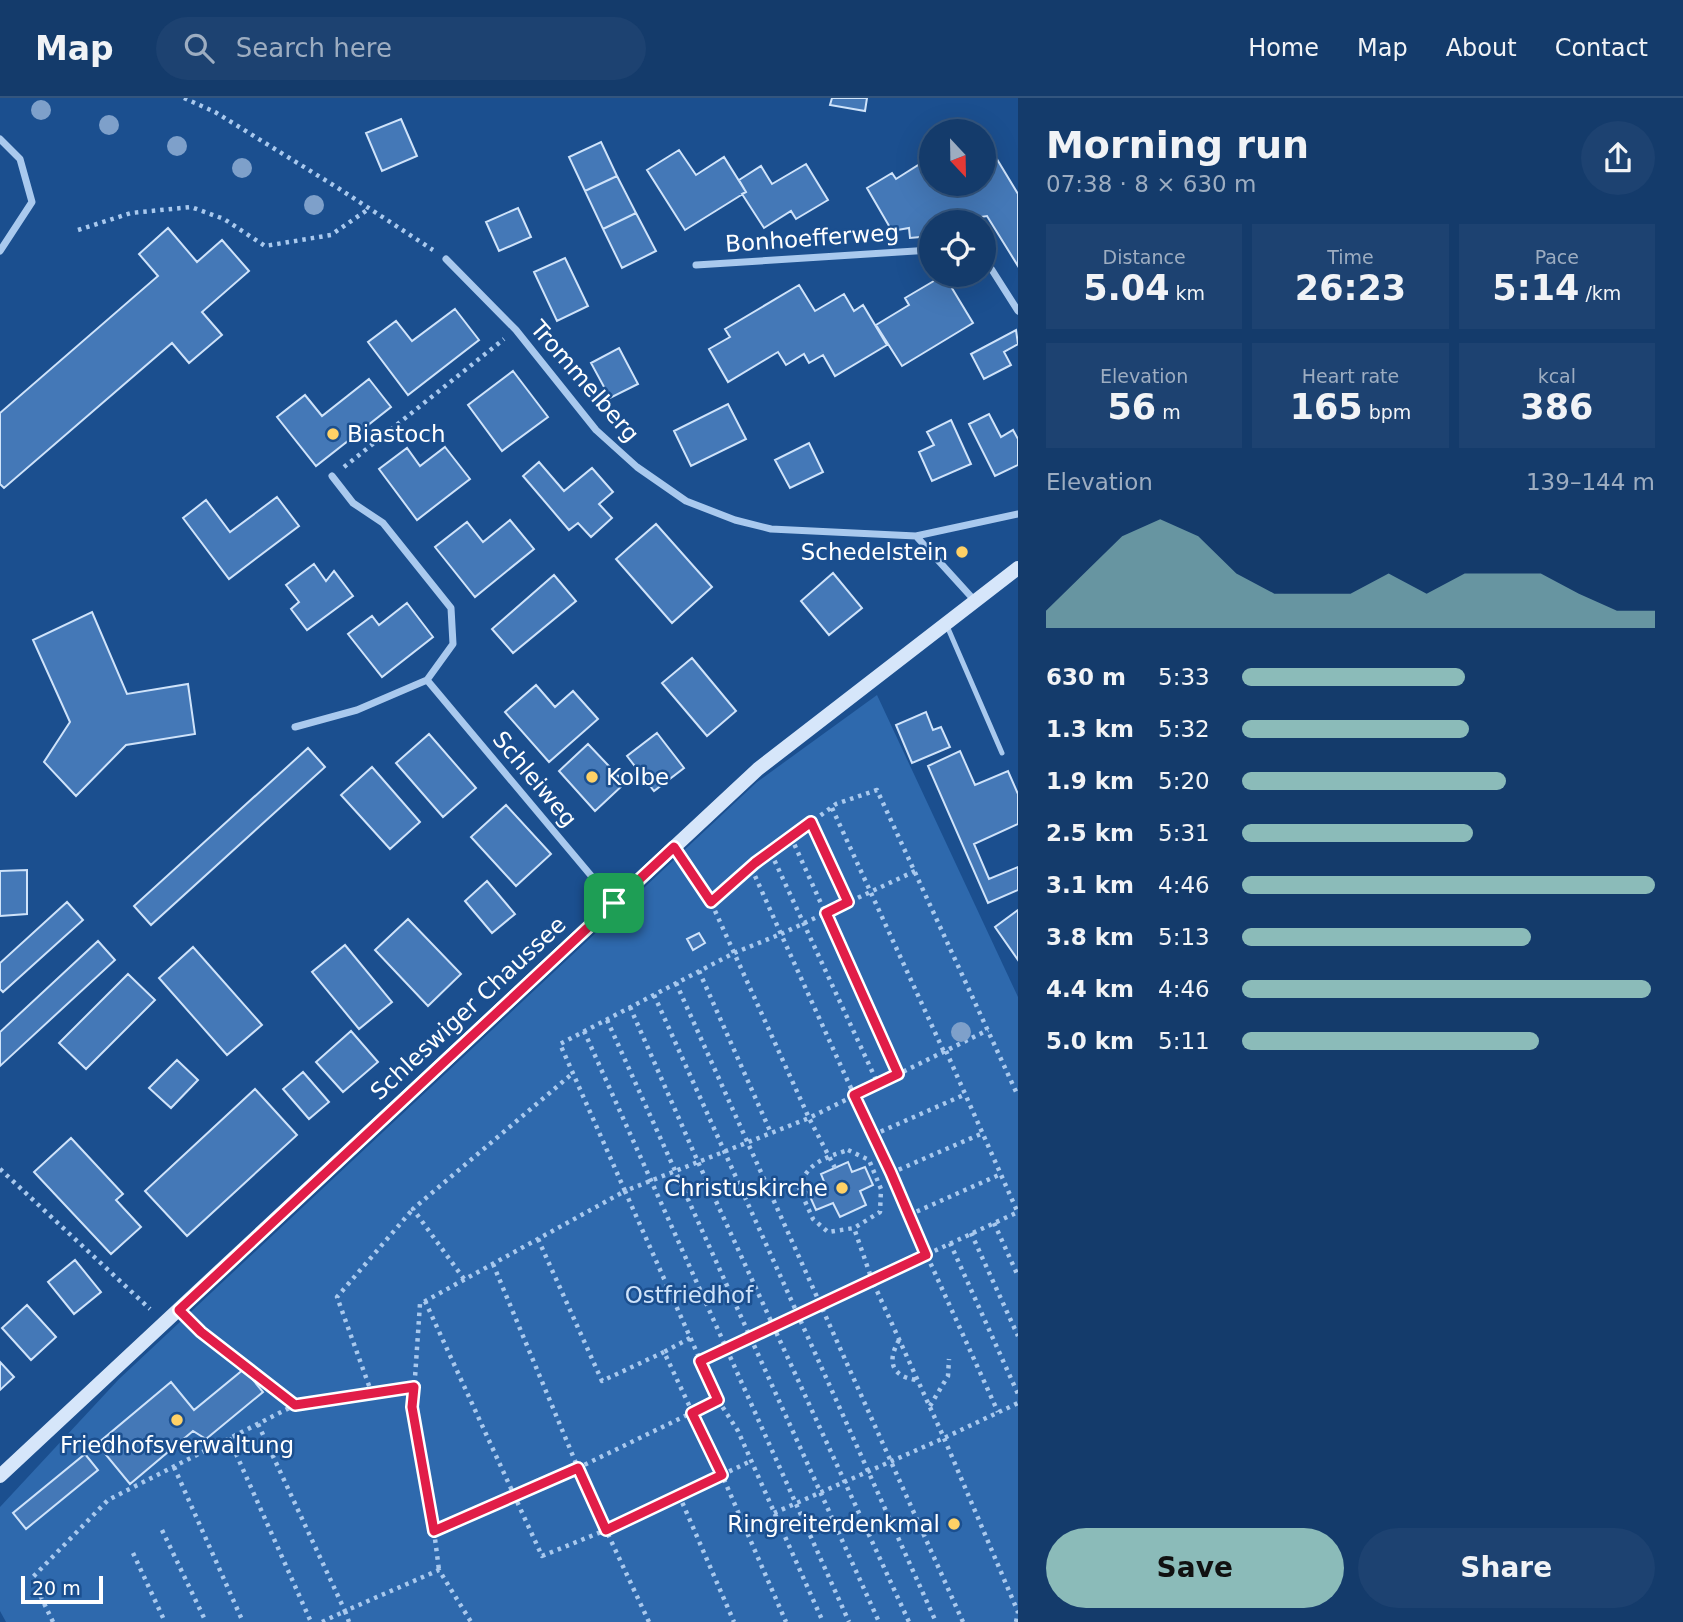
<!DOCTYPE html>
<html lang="en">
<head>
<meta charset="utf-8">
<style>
  :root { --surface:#143b6b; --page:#1d4271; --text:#f1f3f6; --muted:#9dadc1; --line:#33557e; --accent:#8bbbb9 }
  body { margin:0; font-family:"DejaVu Sans",sans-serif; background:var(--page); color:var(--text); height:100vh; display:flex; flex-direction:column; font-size:26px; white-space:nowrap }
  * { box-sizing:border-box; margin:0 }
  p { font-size:23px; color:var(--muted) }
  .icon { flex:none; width:38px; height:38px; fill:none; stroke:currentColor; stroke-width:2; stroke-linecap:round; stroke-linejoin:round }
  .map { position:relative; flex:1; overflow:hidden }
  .sheet { display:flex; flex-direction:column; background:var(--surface); width:665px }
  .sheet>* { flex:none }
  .needle { width:46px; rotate:158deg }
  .buttons { position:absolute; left:919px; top:21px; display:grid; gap:14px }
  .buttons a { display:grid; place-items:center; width:77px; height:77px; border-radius:50%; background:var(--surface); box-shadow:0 7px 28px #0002,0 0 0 2px var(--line); font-size:35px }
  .scale { position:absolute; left:21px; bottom:18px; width:82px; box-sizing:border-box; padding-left:7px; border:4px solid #fff; border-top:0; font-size:19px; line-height:24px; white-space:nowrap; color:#fff; -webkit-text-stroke:5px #1b4f8f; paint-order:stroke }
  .pin { position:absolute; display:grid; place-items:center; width:60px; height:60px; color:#fff; margin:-30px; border-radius:14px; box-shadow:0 4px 10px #0006 }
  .round { display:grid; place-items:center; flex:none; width:74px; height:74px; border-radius:37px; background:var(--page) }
  .summary { display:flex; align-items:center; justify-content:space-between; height:119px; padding:0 28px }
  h1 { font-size:38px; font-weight:700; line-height:52px }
  .figures { display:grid; grid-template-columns:repeat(3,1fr); gap:10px; height:119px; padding:7px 28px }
  .figures div { display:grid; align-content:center; border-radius:0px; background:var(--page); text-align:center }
  .figures b { font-size:35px; font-weight:700 }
  .figures small { font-size:19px; font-weight:400 }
  .figures p { font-size:19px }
  .chart { height:196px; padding:14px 28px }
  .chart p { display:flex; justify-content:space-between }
  .chart svg { width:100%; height:126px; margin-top:7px; fill:var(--accent); opacity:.7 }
  .action { display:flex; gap:14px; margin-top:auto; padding:14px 28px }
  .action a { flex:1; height:80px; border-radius:42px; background:var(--accent); color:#111; font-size:28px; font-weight:700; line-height:80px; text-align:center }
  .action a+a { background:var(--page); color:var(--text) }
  ul { padding:0 28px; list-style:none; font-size:23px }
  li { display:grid; grid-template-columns:112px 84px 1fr; align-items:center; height:52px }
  li i { height:18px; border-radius:9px; background:var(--accent) }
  header { display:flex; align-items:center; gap:42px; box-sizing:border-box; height:98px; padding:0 35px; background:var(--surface); border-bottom:2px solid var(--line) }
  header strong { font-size:33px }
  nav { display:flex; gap:38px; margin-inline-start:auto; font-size:24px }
  .search { width:490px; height:63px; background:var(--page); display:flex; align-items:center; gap:18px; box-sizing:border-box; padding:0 24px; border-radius:38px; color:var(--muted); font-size:26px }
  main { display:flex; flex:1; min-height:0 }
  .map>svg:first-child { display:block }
  .green { fill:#2e69ad }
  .building { fill:#4478b7; stroke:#cfe3fa; stroke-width:2 }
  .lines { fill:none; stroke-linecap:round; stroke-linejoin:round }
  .path { stroke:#a9c9ee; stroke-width:4.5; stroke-dasharray:3.5 5; stroke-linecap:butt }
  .lane { stroke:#a9c9ee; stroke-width:5 }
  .street { stroke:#a9c9ee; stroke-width:7 }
  .secondary { stroke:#d6e6fa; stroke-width:14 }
  .tree { fill:#7ea0ca }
  .route-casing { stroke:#fff; stroke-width:14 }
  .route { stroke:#e11d48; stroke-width:9 }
  .poi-dot { fill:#ffd166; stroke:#1b4f8f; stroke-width:2.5 }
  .labels { text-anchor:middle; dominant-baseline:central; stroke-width:5; stroke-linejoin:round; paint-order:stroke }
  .street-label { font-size:23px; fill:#fff; stroke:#1b4f8f }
  .poi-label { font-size:23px; fill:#fff; stroke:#1b4f8f; text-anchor:end }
  .park-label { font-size:23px; fill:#cfe3fa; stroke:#1b4f8f }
</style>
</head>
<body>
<header>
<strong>Map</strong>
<div class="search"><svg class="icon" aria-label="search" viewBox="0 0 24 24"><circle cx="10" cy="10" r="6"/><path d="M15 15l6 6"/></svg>Search here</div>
<nav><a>Home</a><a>Map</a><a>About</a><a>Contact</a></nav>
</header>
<main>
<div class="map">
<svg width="1018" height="1524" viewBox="0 0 1018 1524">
  <rect width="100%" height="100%" fill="#1b4f8f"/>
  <path class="green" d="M877 597 1018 899V1524H6L0 1513V1409L119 1281 757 684Z"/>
  <path class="building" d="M832 0H867L865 13 830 7Z
    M401 21 417 58 382 73 366 35Z
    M601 44 617 78 585 93 569 59Z
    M989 48 1018 96V168L987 118 946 124H931V138L910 140 909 130 892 133 867 90 892 75 896 81 923 64 928 73 931 71V86H984V51Z
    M679 52 696 77 724 59 746 94 685 132 647 72Z
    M806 66 828 102 796 121 791 113 764 130 742 96 746 94 739 82 761 68 772 86Z
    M617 78 636 115 603 131 585 93Z
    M518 110 531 139 499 153 486 124Z
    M636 115 656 153 622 170 603 131Z
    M168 130 197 164 222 142 249 173 202 214 222 237 189 265 172 245 4 390 0 386V315L158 178 139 156Z
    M565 160 588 208 557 223 534 174Z
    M944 177 973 225 902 268 876 227 909 207 905 200Z
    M799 187 815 213 844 196 854 213 863 207 887 247 835 278 823 257 809 265 804 256 786 267 778 254 728 284 709 251 730 239 725 231Z
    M455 211 479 242 408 297 368 244 396 223 412 243Z
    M1016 232 1018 246 1004 254 1011 267 984 281 971 256Z
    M619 250 638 286 610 300 591 265Z
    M513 273 548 319 502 353 468 307Z
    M369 281 391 309 316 368 277 319 305 297 322 318Z
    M728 306 746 341 691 368 674 333Z
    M989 316 1001 339 1013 332 1018 341V367L995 378 969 326Z
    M951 322 971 366 932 383 919 354 934 347 927 334Z
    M809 345 823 374 790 390 775 362Z
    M445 349 470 381 417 422 379 371 407 350 420 368Z
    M539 364 564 393 592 370 613 394 599 406 612 420 591 439 578 425 569 432 523 378Z
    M277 399 299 428 229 481 183 420 206 402 230 434Z
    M510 422 534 451 475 499 435 449 467 424 483 444Z
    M656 426 712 489 672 525 616 461Z
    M314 466 326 483 334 473 353 498 307 532 291 511 299 504 286 487Z
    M833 475 862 510 829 537 801 503Z
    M554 477 576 503 513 555 492 531Z
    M407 505 433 539 382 579 348 536 372 518 379 527Z
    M92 514 127 596 188 586 195 636 126 647 76 698 44 664 70 624 33 542Z
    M692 560 736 613 707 638 662 585Z
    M536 587 555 609 573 593 598 621 549 664 505 614Z
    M926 614 933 632 941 629 950 649 912 665 896 627Z
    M657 635 684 670 654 693 627 658Z
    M429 636 476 690 443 719 396 665Z
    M588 646 625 685 595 713 559 673Z
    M308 650 325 669 151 827 134 808Z
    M960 653 975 687 1008 673 1018 696V726L974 746 989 781 1018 769V792L988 805 928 668Z
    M372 669 420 724 390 751 341 697Z
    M506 707 551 756 516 788 471 739Z
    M27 772V816L0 818V773Z
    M487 783 515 816 492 835 465 803Z
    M67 804 83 822 3 894 0 891V865Z
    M1018 812V862L995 829Z
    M408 821 461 876 428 908 375 852Z
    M699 835 705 845 693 852 687 841Z
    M98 843 115 862 0 968V934Z
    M345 847 392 904 359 931 312 874Z
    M193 849 262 927 227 957 159 880Z
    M128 876 155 902 86 971 59 945Z
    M351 933 378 964 343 994 316 964Z
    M177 962 198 982 171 1010 149 990Z
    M303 974 329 1004 309 1021 283 991Z
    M255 991 297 1037 187 1138 145 1093Z
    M71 1040 123 1096 116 1102 141 1129 111 1156 34 1074Z
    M848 1064 852 1074 865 1069 873 1087 860 1093 866 1107 840 1119 833 1105 816 1112 808 1094 825 1086 821 1076Z
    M75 1162 101 1194 74 1216 48 1184Z
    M27 1207 56 1239 31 1262 2 1230Z
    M0 1264 14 1279 0 1292Z
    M244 1271 263 1294 206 1341 193 1333 130 1386 97 1346 171 1284 194 1312Z
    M85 1356 98 1372 26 1431 13 1415Z"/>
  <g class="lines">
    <path class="path" d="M184 0 215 14 338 90 433 152
      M78 132 131 115 191 109 224 121 265 148 331 137 370 110
      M344 369 504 241
      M832 710 944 954
      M811 724 848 804
      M791 739 898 976
      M771 755 878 986
      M684 764 711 804
      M915 773 781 836 998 1314
      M699 873 771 1035
      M676 885 963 1524
      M654 897 936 1524
      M630 909 698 1064 909 1524
      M607 922 879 1524
      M584 933 849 1524
      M946 953 1018 1115
      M873 1037 966 996
      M848 1052 869 1062 881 1091 880 1114 854 1130 828 1134 813 1121 799 1090C807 1065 824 1060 848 1052Z
      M835 1070 809 1020 988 932
      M0 1071 150 1211
      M891 1075 983 1035
      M909 1117 1001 1076
      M994 1125 1018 1178
      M971 1135 1018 1238
      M538 1141 602 1283 664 1254
      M950 1145 1018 1296
      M493 1166 578 1370 434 1433 413 1309 420 1206 625 1093 560 946 734 855 781 836 751 769
      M464 1181 413 1111 573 975
      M425 1203 542 1458 606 1432 578 1370 718 1302 625 1093 809 1020 711 804 755 766 836 706 877 692 1018 998
      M690 1240 664 1254 722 1377 786 1524
      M899 1242C887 1263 891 1278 916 1282
      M700 1263 872 1182 854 1130
      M372 1296 337 1199 413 1111
      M718 1302 738 1333 823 1524
      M295 1307 414 1289
      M930 1308 948 1278 949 1261
      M258 1326 345 1513 439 1472 471 1524
      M229 1340 311 1524
      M174 1369 243 1524
      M679 1397 734 1524
      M774 1415 944 1340 1018 1305
      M162 1432 206 1524
      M434 1433 439 1472
      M133 1455 165 1524
      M53 1524 32 1480 108 1402 295 1307 192 1225
      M322 1524 345 1513 349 1524
      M649 1524 606 1432 751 1363
      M1016 1524 1018 1514 944 1340 872 1182 1018 1114"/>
    <path class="lane" d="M947 528 1002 655"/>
    <path class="street" d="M0 41 20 61 32 104 0 153
      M446 161 516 232 596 332 637 369 686 403 735 422 771 431 916 438 975 503
      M984 164 992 172 1018 213
      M696 167 931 152
      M332 378 353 405 383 425 451 510 453 546 427 582 614 805
      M916 438 1018 416
      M295 629 357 612 427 582"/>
    <path class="secondary" d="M0 1378 758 671 1018 470"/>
  </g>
  <g class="tree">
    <circle cx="41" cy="12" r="10"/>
    <circle cx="109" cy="27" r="10"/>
    <circle cx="177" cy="48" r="10"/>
    <circle cx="242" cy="70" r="10"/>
    <circle cx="314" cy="107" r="10"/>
    <circle cx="961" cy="934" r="10"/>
  </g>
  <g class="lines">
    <g class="route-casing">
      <path id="route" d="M811 724 848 804 826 815 898 976 854 997 891 1075 926 1157 700 1263 718 1302 692 1315 722 1377 606 1432 578 1370 434 1433 412 1309 414 1289 295 1307 201 1234 179 1212 674 749 711 804 755 765Z"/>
    </g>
    <use href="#route" class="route"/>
  </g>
  <g class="poi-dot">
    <circle cx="333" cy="336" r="7"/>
    <circle cx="962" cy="454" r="7"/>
    <circle cx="592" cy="679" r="7"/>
    <circle cx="842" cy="1090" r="7"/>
    <circle cx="177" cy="1322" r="7"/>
    <circle cx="954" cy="1426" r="7"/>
  </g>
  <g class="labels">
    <g class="street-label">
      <text transform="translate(812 140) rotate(-4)">Bonhoefferweg</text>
      <text transform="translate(585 283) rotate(49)">Trommelberg</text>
      <text transform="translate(535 681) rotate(50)">Schleiweg</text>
      <text transform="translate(468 910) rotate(-43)">Schleswiger Chaussee</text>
    </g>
    <g class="poi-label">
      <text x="347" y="336" text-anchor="start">Biastoch</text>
      <text x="948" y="454">Schedelstein</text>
      <text x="606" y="679" text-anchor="start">Kolbe</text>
      <text x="828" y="1090">Christuskirche</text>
      <text x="177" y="1347" text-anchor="middle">Friedhofsverwaltung</text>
      <text x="940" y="1426">Ringreiterdenkmal</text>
    </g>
    <g class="park-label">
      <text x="689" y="1197">Ostfriedhof</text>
    </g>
  </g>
</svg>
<div class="buttons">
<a><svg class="needle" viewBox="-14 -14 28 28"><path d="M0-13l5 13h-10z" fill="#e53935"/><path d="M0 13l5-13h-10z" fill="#9dadc1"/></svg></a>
<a><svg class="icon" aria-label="locate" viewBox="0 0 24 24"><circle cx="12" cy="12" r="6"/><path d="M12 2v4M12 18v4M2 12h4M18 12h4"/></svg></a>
</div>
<div class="scale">20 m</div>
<div class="pin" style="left:614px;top:805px;background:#1e9e55"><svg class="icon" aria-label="arrive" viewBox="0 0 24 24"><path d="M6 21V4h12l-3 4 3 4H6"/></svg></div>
</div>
<section class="sheet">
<div class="summary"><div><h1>Morning run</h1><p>07:38 · 8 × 630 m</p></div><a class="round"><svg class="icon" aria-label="share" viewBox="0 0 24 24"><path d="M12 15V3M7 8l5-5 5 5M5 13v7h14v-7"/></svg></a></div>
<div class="figures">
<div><p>Distance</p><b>5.04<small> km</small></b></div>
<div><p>Time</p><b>26:23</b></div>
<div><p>Pace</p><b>5:14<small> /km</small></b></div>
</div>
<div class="figures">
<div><p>Elevation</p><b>56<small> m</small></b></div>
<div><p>Heart rate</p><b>165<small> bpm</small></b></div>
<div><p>kcal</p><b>386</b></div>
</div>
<div class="chart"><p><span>Elevation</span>139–144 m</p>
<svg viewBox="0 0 160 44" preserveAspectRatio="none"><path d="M0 44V38L10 25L20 12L30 6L40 12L50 25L60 32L70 32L80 32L90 25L100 32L110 25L120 25L130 25L140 32L150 38L160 38V44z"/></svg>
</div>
<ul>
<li><b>630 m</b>5:33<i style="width:54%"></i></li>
<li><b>1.3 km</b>5:32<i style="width:55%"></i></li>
<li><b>1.9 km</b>5:20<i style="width:64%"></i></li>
<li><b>2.5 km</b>5:31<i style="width:56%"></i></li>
<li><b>3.1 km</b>4:46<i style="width:100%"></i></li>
<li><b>3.8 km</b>5:13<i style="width:70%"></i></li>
<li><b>4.4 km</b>4:46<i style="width:99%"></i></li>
<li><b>5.0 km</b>5:11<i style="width:72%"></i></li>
</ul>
<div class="action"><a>Save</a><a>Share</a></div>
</section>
</main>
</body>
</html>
